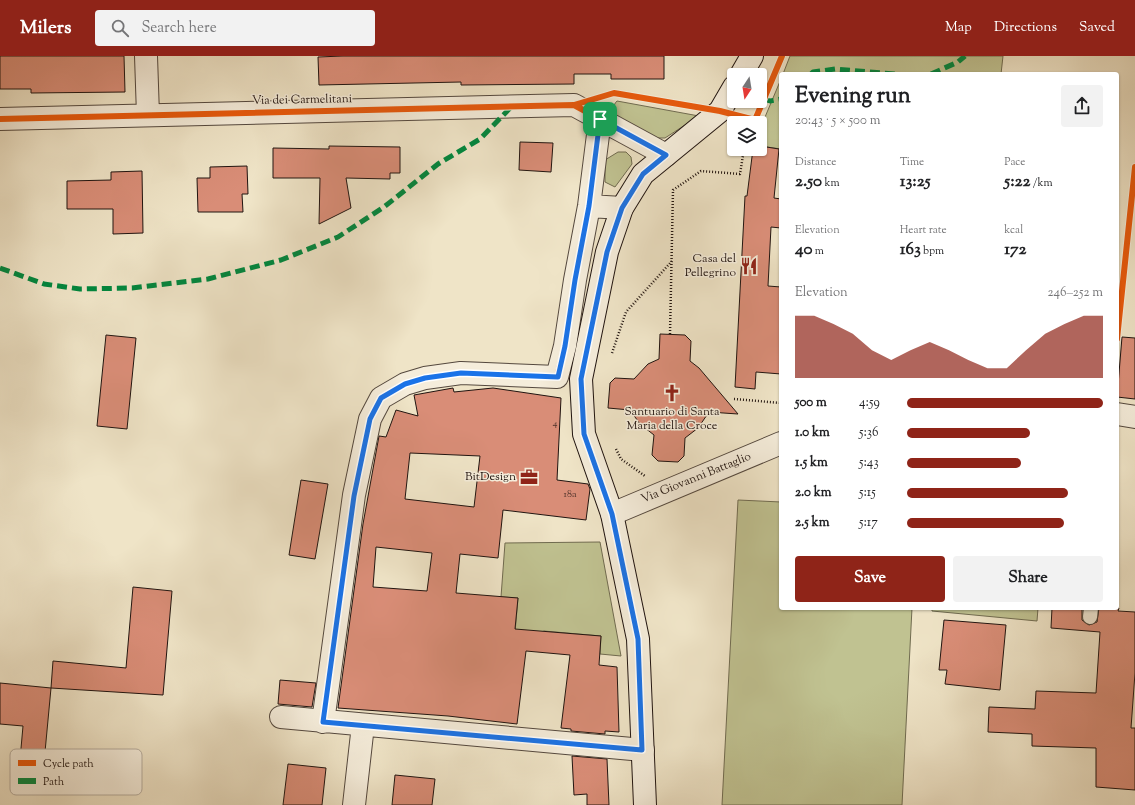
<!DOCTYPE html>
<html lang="en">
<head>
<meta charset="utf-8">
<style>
  :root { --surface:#fff; --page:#f2f2f2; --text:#202124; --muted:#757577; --accent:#8f2418 }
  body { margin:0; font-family:"Sorts Mill Goudy",serif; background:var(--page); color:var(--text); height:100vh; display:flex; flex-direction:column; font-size:15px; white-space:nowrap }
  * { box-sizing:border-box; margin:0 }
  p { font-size:13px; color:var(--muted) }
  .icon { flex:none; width:22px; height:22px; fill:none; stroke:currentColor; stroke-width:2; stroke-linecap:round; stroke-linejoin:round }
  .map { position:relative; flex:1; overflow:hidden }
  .sheet { position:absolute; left:779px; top:16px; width:340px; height:538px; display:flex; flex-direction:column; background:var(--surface); border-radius:4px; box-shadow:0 1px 3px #0004 }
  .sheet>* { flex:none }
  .needle { width:26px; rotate:192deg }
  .controls { position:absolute; left:727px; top:12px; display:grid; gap:8px }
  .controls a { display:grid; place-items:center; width:40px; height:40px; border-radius:4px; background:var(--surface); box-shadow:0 1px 3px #0004; font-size:20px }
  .pin { position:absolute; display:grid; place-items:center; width:34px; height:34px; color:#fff; margin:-17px; border-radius:8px; box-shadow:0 2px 6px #0006 }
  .round { display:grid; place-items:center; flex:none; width:42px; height:42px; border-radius:4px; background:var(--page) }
  .head { display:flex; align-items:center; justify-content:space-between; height:68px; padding:0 16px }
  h1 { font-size:22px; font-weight:700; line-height:30px }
  .metrics { display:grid; grid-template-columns:repeat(3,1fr); gap:6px; height:68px; padding:4px 16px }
  .metrics div { display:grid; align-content:center }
  .metrics b { font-size:17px; font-weight:700 }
  .metrics small { font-size:11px; font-weight:400 }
  .metrics p { font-size:11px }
  .chart { height:112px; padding:8px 16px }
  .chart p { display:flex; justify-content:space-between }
  .chart svg { width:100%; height:72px; margin-top:4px; fill:var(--accent); opacity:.7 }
  .primary-button { display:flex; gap:8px; margin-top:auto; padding:8px 16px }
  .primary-button a { flex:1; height:46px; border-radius:4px; background:var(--accent); color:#fff; font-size:16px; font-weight:700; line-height:46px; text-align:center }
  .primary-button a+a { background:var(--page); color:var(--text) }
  ul { padding:0 16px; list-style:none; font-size:13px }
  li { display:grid; grid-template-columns:64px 48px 1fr; align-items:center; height:30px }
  li i { height:10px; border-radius:5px; background:var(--accent) }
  header { display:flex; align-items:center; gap:24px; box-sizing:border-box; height:56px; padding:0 20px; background:var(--accent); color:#fff }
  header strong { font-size:19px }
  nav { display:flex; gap:22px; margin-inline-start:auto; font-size:14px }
  .search { width:280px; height:36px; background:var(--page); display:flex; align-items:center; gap:10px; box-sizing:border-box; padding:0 14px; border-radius:4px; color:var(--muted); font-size:15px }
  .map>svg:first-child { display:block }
  .green { fill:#c0c291; stroke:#706b50 }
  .building { fill:#d98d77; stroke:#201410; fill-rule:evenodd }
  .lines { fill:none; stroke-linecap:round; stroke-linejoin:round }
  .lane-casing { stroke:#54483e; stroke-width:16 }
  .street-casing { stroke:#54483e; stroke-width:24 }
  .secondary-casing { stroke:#201410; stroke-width:24 }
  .path { stroke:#201410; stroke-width:2.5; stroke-dasharray:1 2; stroke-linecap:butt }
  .lane { stroke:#f5eddb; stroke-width:14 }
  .street { stroke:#f5eddb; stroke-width:22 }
  .secondary { stroke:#f5eddb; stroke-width:22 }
  .quiet { stroke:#00873e; stroke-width:5; stroke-dasharray:10 5; stroke-linecap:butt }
  .cycleway-casing { stroke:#f5eddb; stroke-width:8 }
  .cycleway { stroke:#e8590c; stroke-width:6 }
  .route-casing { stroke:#fff; stroke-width:8 }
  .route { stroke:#1a73e8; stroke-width:5 }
  .labels { text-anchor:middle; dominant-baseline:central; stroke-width:3; stroke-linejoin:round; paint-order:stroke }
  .number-label { font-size:10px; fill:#4e322a }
  .street-label { font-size:12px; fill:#201410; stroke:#f5eddb }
  .poi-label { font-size:12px; fill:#201410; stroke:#f5eddb; text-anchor:end }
  .key { fill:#f5eddb; stroke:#b5ac9e; stroke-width:1 }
  .key-label { font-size:11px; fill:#201410 }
</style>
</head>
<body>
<header>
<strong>Milers</strong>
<div class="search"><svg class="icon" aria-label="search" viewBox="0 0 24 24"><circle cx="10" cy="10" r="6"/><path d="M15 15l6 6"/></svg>Search here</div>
<nav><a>Map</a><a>Directions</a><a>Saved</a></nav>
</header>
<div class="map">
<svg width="1135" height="749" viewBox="0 0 1135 749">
  <rect width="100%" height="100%" fill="#efe4c7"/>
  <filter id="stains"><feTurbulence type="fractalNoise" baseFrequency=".005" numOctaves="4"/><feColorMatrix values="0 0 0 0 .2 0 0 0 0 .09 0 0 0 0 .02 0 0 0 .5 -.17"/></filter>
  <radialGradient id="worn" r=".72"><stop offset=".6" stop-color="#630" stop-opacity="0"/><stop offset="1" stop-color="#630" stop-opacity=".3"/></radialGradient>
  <path class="green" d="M790 0H1003L1001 18H783Z
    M781 23V93L760 90V73Z
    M617 45 699 60 665 82H652L616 61C613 55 612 50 617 45Z
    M618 96H626L631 101 632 108 615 131 605 126V104Z
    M738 444 781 446V552H912L902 749H722Z
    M600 486 621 600 600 598 601 580 544 575 514 588 518 542 501 541 505 487Z
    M932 552H1038L1037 565 932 555Z"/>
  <path class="building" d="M0 0H124L125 36 31 37V33H0Z
    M343 0H664V23H611V18H574V28L461 29V26L319 29 318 1Z
    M520 86 553 87 551 116 519 114Z
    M329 90 400 91V117H390V123L346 122 351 152 319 168 320 122H273V92L329 93Z
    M760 90 779 93 774 142 781 143V172L771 171 768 230 781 231V318L756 316 755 333 735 331 745 140H747L753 93H760Z
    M247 110 248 138H242L243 156H198L197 122H210V111Z
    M142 115 143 177 113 178V153H67V125L111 124V116Z
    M660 278 685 279 691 285 690 305 699 312 738 358 709 356 698 372 685 382 684 400 678 406 658 405 652 399 654 379 640 368 630 354 608 352 610 327 615 322 634 323 648 308 659 303Z
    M106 279 136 282 127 373 97 370Z
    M1122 281 1135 282V343L1117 341Z
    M453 332 454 336 493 332 561 342 557 424 588 428 590 433 586 464 503 454 498 502 460 498 456 537 518 542 515 573 601 580 599 609 617 611 619 676 605 675V678L571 675V673L561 672 570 599 526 595 517 668 448 660 338 652 363 468 379 380 386 381 396 354 418 360 414 339ZM410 397 480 400 474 451 405 443ZM376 491 432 497 427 535 373 531Z
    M301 424 328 428 315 503 289 499Z
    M133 531 172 535 163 639 51 632 53 605 126 612Z
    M1052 552H1082V564L1089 569 1097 566 1099 552H1119L1118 555 1135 556V617L1131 672H1135V734L1096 731V692L1032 690V678L988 676 989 651 1035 653 1036 635 1096 637 1100 576 1051 572Z
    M944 564 1006 569 1000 634 945 628 947 614H939Z
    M280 624 316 627 312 651 278 648Z
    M0 627 51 632 42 728 18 726 23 670 0 668Z
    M572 700 607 703 609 749H587V738L574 739Z
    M288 708 326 712 322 749H283Z
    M395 719 435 723 432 749H392Z"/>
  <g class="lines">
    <g class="lane-casing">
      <path id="lane" d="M1090 561 1091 552"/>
    </g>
    <g class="street-casing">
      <path id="street" d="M146 0 148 59
        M0 63 574 49 666 99
        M589 150 622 152
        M1117 358 1135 361
        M612 458 781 387
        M281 661 643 694
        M323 666 354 439 370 363 381 342 405 328 425 322 461 317 557 321 565 290 575 224 589 150 600 63
        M354 749 363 669"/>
    </g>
    <g class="secondary-casing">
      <path id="secondary" d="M741 19 752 0
        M645 749 638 583 612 458 584 378 581 323 607 196 622 152 643 118 720 55 734 31"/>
    </g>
    <path class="path" d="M754 67 755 64
      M670 278 673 134 701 115 740 118 744 93
      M612 297 626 256 672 205
      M734 343 781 347
      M616 393 621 403 645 420"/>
    <use href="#lane" class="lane"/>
    <use href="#street" class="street"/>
    <use href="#secondary" class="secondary"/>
    <path class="quiet" d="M811 18 813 16 835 13 895 18
      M931 18 958 6 965 0
      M764 43 770 45 781 43
      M0 212 44 228 80 233 132 232 208 223 281 204 338 181 384 151 438 108 480 83 512 50"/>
    <g class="cycleway-casing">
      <path id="cycleway" d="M574 49 614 37 720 55 755 64 782 0
        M0 63 574 49 666 99
        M1117 283 1135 111
        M323 666 354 439 370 363 381 342 405 328 425 322 461 317 557 321 565 290 575 224 589 150 600 63"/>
    </g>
    <use href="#cycleway" class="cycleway"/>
  </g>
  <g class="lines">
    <g class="route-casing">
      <path id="route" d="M600 63 666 99 643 118 622 152 607 196 581 323 584 378 612 458 638 583 642 694 323 666 354 440 370 363 381 342 405 328 425 322 461 317 558 321 565 290 575 224 589 150Z"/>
    </g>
    <use href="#route" class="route"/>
  </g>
  <defs>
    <g id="restaurant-bare" transform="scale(1.38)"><path d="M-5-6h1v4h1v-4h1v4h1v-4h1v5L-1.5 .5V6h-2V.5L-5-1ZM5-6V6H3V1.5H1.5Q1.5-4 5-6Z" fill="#8f2418" stroke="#f5eddb" stroke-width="2.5" paint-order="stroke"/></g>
    <g id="church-bare" transform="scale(1.38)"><path d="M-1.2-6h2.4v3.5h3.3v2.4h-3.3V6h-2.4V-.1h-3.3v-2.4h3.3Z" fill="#8f2418" stroke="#f5eddb" stroke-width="2.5" paint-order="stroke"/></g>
    <g id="office-bare" transform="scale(1.38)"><path d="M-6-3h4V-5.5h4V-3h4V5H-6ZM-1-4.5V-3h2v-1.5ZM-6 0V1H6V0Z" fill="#8f2418" stroke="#f5eddb" stroke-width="2.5" paint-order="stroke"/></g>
  </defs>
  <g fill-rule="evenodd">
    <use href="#restaurant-bare" x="749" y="210"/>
    <use href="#church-bare" x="672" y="337"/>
    <use href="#office-bare" x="529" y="421"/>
  </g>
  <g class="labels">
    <g class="number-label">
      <text x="555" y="367">4</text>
      <text x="570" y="438">18a</text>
    </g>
    <g class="street-label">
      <text transform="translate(302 44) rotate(-1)">Via dei Carmelitani</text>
      <text transform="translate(696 422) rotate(-22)">Via Giovanni Battaglio</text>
    </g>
    <g class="poi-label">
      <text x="736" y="203">Casa del<tspan x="736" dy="14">Pellegrino</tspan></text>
      <text x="672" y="356" text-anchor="middle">Santuario di Santa<tspan x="672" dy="14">Maria della Croce</tspan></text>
      <text x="516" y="421">BitDesign</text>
    </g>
  </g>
  <rect x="10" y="693" width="132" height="46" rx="6" class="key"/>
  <rect x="18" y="704" width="18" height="6" fill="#e8590c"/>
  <rect x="18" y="722" width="18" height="6" fill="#00873e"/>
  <g class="key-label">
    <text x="43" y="711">Cycle path</text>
    <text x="43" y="729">Path</text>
  </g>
  <rect width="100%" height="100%" filter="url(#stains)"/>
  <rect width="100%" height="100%" fill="url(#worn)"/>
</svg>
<div class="controls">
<a><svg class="needle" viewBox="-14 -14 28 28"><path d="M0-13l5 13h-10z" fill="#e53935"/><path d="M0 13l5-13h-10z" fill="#757577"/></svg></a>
<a><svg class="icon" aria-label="layers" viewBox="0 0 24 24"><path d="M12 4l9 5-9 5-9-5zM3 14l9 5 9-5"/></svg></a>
</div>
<div class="pin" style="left:600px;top:63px;background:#1e9e55"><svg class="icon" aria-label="arrive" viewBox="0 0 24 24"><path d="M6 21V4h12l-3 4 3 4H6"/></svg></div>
<section class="sheet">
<div class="head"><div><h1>Evening run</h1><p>20:43 · 5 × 500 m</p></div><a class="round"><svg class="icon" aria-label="share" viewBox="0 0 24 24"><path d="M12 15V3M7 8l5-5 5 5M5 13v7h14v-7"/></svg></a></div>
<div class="metrics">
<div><p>Distance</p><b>2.50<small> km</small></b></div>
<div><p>Time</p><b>13:25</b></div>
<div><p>Pace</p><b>5:22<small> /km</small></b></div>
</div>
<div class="metrics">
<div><p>Elevation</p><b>40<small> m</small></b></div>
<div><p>Heart rate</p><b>163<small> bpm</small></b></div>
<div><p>kcal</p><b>172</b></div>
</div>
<div class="chart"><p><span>Elevation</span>246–252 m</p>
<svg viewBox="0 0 160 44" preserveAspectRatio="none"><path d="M0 44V6L10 6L20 11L30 17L40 27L50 33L60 27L70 22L80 27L90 33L100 38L110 38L120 27L130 17L140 11L150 6L160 6V44z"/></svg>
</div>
<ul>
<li><b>500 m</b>4:59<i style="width:100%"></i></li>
<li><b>1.0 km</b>5:36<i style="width:63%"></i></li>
<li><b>1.5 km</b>5:43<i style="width:58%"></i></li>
<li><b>2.0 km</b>5:15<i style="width:82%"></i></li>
<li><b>2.5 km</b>5:17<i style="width:80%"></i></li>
</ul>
<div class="primary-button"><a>Save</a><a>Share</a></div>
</section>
</div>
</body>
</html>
